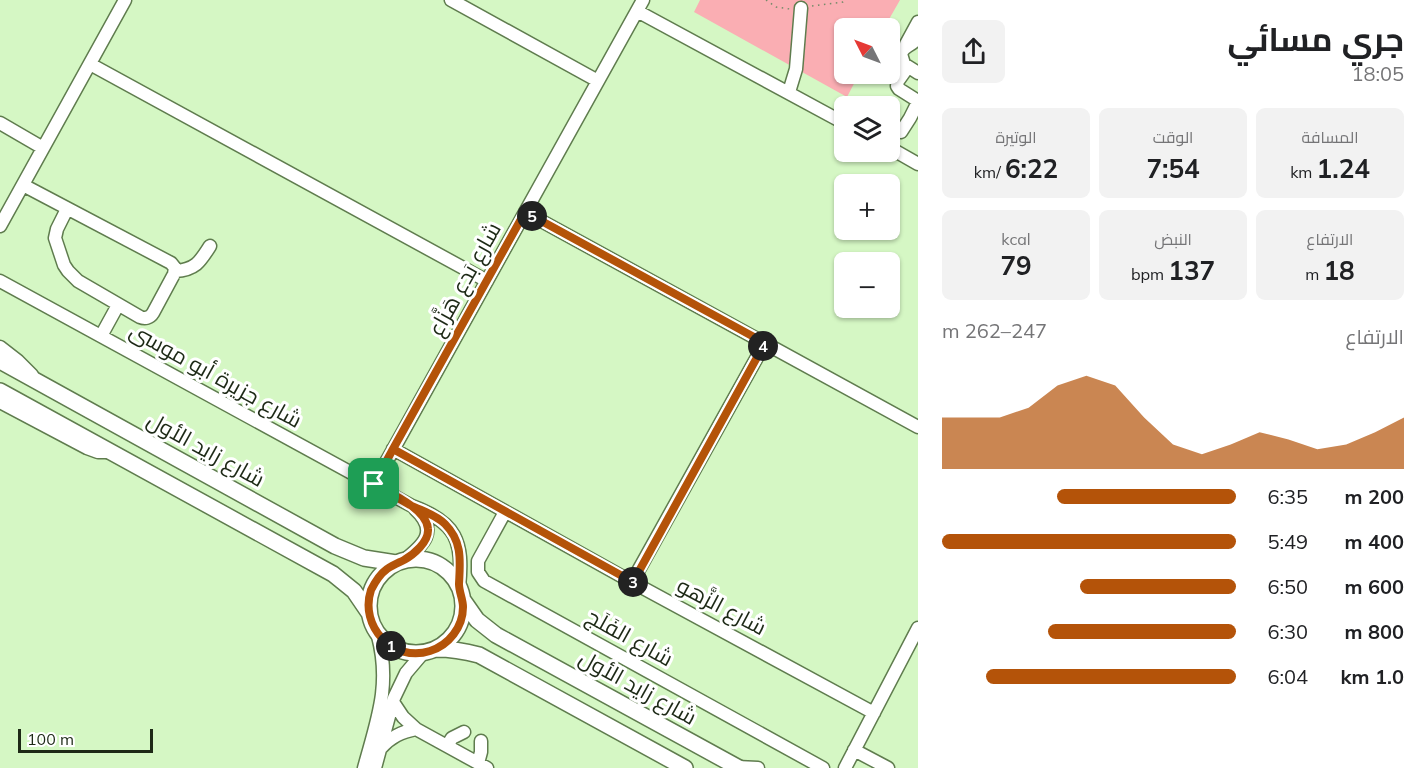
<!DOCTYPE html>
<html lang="ar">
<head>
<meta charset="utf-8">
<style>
  :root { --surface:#fff; --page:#f2f2f2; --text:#202124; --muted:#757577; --accent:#b45309 }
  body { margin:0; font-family:Mulish,Cairo,sans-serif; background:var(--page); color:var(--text); direction:rtl; height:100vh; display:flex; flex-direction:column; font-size:22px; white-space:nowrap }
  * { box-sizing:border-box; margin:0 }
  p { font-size:20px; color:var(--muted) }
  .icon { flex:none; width:33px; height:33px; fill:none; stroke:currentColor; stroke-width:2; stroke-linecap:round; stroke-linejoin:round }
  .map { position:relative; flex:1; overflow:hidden; direction:ltr }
  .panel { display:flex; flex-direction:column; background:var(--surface); width:510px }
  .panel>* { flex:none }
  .needle { width:39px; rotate:312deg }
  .controls { position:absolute; left:834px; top:18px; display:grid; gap:12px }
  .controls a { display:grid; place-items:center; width:66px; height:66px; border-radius:9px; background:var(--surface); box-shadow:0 2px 4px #0004; font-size:30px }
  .scale { position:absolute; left:18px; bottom:15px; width:135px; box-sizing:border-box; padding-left:6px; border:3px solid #1d2916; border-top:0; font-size:16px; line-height:21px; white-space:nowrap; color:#1d2916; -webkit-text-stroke:4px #fff; paint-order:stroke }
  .pin { position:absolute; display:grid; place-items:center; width:51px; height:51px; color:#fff; margin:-26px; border-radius:12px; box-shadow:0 3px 9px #0006 }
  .km { position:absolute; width:30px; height:30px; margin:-15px; border-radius:50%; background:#222; color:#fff; font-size:16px; line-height:30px; text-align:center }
  .round { display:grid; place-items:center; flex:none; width:63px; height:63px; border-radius:9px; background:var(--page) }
  .headline { display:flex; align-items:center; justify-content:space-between; height:102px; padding:0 24px }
  h1 { font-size:33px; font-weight:700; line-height:45px }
  .metrics { display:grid; grid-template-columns:repeat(3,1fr); gap:9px; height:102px; padding:6px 24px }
  .metrics div { display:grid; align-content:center; border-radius:9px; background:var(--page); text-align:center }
  .metrics b { font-size:26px; font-weight:700 }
  .metrics small { font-size:16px; font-weight:400 }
  .metrics p { font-size:16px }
  .chart { height:168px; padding:12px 24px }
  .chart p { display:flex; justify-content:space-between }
  .chart svg { width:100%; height:108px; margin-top:6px; fill:var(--accent); opacity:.7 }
  ul { padding:0 24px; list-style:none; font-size:20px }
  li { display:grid; grid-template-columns:96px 72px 1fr; align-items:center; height:45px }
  li i { height:15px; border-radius:8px; background:var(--accent) }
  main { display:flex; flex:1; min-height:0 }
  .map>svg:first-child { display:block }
  .green { fill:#faaeb3 }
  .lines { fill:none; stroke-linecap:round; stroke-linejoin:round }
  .minor-casing { stroke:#5f7c4e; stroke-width:15 }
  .major-casing { stroke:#5f7c4e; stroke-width:18 }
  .path { stroke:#748b69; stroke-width:1.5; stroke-dasharray:1.5 4.5; stroke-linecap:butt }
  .minor { stroke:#fff; stroke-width:12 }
  .major { stroke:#fff; stroke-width:15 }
  .route-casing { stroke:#fff; stroke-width:12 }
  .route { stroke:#b45309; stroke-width:8 }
  .labels { text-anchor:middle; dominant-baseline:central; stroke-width:6; stroke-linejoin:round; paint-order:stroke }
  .street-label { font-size:22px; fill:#1d2916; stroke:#fff }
</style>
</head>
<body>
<main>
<section class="panel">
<div class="headline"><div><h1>جري مسائي</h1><p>18:05</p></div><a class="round"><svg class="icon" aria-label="share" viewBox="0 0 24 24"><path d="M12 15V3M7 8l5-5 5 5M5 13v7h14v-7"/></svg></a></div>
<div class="metrics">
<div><p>المسافة</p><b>1.24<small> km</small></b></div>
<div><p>الوقت</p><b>7:54</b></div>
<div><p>الوتيرة</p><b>6:22<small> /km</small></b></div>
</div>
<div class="metrics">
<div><p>الارتفاع</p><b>18<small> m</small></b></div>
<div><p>النبض</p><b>137<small> bpm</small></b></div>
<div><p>kcal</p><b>79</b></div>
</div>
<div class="chart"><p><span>الارتفاع</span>247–262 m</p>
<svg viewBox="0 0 160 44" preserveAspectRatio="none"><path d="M0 44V23L10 23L20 23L30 19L40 10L50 6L60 10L70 23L80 34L90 38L100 34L110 29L120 32L130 36L140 34L150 29L160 23V44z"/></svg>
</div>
<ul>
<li><b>200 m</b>6:35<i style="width:61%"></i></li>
<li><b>400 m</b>5:49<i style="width:100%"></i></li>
<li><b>600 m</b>6:50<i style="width:53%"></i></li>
<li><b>800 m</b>6:30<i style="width:64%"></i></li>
<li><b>1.0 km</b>6:04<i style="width:85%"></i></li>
</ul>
</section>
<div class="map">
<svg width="918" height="768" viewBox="0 0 918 768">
  <rect width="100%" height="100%" fill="#d5f7c4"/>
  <path class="green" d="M700 0H900L884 28H844V74H859L847 97 694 12Z"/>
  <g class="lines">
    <g class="minor-casing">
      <path id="minor" d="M451 0 598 81
        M637 11 844 123
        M918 37C913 46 904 45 901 54L904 64 918 73
        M906 44 918 22
        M90 64 487 281
        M908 67 898 81 897 86 899 89 918 101
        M789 92 796 69 801 8
        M0 123 43 148
        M901 132 910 118 918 102
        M890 148 918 164
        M23 185 171 263 175 268 174 274 153 313C150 318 145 319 140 317L78 281 68 271 64 265 55 238 57 229 67 209
        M525 212 918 427
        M0 226 125 0
        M175 271C195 270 200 262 210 246
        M0 281 412 506C456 522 464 541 459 587
        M101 336 118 305
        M0 347 18 361 32 375
        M0 402 87 448 98 452H107
        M393 449 632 582 874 713
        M374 484 643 0
        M505 512 478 561V572L484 581 823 768
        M403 561C424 545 439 531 415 509
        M632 582 765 343
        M393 702 403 717 416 729 487 768
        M447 746 452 738 464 732
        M381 748C391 737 401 732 416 729
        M854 750 888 768
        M478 763 481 752V741
        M737 767 758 768
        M364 768C377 720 391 686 378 636
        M375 768 394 698 406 673 423 653
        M845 768 918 628"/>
    </g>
    <g class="major-casing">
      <path id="major" d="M0 361 335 546 364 558 396 563
        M0 391 333 574 354 591 369 613
        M369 606a47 47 0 1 1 94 0a47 47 0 1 1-94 0Z
        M463 600 477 620 496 635 739 768
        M436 649C451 649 464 651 479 655L685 768"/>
    </g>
    <path class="path" d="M766 0 776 7 790 9
      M812 6 843 2 846 0"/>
    <use href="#minor" class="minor"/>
    <use href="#major" class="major"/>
  </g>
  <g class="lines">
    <g class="route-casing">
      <path id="route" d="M374 484C386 491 398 498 410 505 422 511 435 514 445 524 463 542 460 562 459 584 459 592 463 599 463 607 463 627 449 645 430 651 393 663 359 626 371 590 375 582 380 574 387 569 393 565 398 563 404 560 413 555 429 542 428 529 427 509 390 493 374 484L393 449 633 582 765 343 525 212 393 449 374 484"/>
    </g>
    <use href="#route" class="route"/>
  </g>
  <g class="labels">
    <g class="street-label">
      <text transform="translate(464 279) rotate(-61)">شارع بَدع هَزَّاع</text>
      <text transform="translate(216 375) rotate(29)">شارع جزيرة أبو موسى</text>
      <text transform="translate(206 449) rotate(29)">شارع زايد الأول</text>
      <text transform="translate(722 606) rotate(28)">شارع الزَّهو</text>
      <text transform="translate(630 637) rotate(29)">شارع الفَلَج</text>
      <text transform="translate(638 687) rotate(29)">شارع زايد الأول</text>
    </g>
  </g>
</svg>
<div class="controls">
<a><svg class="needle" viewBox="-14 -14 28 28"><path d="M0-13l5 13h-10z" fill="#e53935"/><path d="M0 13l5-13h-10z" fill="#757577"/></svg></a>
<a><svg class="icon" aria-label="layers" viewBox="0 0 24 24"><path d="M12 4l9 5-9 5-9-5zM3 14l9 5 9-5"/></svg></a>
<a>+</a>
<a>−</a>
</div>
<div class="scale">100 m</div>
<div class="pin" style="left:374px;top:484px;background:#1e9e55"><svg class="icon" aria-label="arrive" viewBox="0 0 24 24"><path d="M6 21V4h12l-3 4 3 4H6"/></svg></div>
<b class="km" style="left:391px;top:646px">1</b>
<b class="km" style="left:633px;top:582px">3</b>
<b class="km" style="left:763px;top:346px">4</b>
<b class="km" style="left:532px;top:216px">5</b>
</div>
</main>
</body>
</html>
